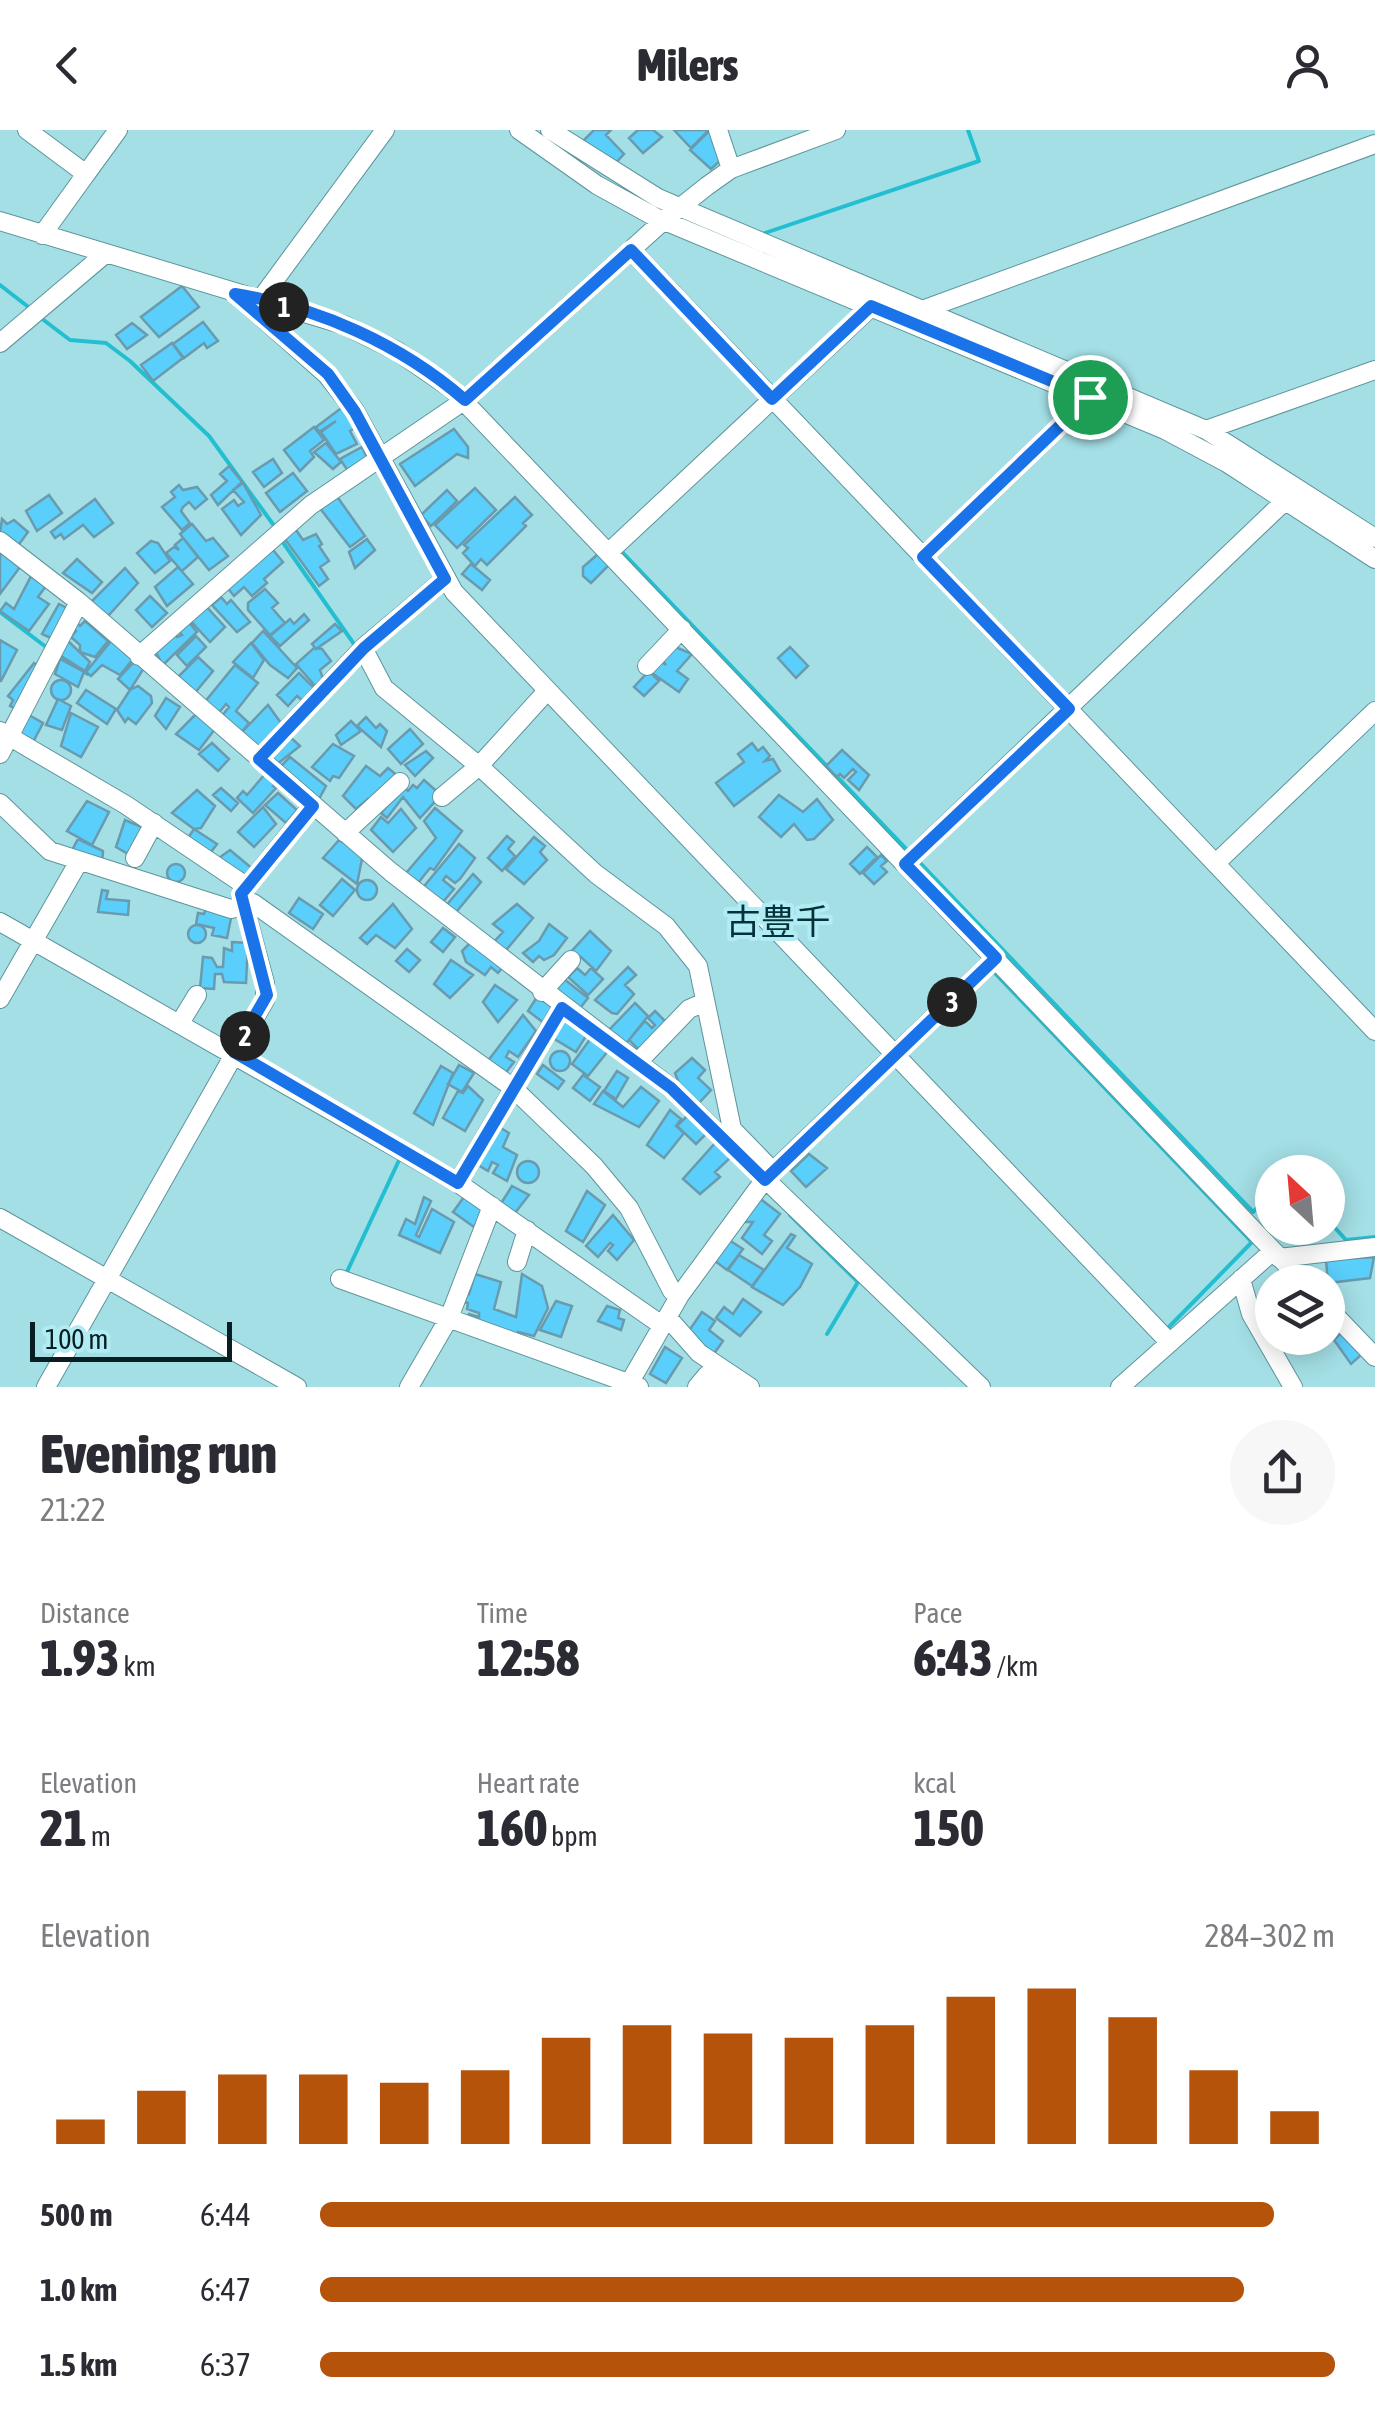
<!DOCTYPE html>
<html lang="en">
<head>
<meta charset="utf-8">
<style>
  :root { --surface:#fff; --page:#f7f7f7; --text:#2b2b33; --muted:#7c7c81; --accent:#b45309 }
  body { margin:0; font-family:"Asap Condensed","Noto Sans JP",sans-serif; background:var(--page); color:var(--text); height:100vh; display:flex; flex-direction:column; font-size:38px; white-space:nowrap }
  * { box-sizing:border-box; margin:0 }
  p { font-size:32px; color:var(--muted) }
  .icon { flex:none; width:55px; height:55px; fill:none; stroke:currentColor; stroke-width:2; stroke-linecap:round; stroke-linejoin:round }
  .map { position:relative; height:1257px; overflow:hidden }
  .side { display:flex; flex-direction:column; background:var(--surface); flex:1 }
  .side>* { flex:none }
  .needle { width:65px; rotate:334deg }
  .fabs { position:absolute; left:1255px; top:1025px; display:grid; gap:20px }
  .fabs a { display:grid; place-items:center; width:90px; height:90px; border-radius:50%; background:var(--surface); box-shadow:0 5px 25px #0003; font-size:50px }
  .scale { position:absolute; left:30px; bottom:25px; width:202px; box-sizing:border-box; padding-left:10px; border:5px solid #071f22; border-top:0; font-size:28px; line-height:35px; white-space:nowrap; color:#071f22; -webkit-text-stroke:8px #b1ecf4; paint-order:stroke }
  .pin { position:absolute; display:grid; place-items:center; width:85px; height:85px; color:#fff; margin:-42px; border:5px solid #fff; border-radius:50%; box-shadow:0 2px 10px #0007 }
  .km { position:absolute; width:50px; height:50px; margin:-25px; border-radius:50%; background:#222; color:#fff; font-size:28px; line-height:50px; text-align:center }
  .round { display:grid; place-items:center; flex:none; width:105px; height:105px; border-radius:52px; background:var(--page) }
  .headline { display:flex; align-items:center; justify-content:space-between; height:170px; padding:0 40px }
  h1 { font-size:55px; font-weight:800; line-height:75px }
  .figures { display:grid; grid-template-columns:repeat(3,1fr); gap:15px; height:170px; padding:10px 40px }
  .figures div { display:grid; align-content:center }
  .figures b { font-size:50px; font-weight:800 }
  .figures small { font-size:28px; font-weight:400 }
  .figures p { font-size:28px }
  .chart { height:280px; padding:20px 40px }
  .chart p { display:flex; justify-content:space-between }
  .chart svg { width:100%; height:180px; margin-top:10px; stroke:var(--accent); stroke-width:6 }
  ul { padding:0 40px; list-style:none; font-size:32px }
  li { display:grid; grid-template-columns:160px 120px 1fr; align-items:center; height:75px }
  li i { height:25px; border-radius:12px; background:var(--accent) }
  header { display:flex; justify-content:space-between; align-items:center; height:130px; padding:0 40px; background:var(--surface); font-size:45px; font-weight:800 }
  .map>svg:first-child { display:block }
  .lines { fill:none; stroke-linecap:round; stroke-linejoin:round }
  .stream { stroke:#23bfd0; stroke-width:4 }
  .building { fill:#5bcffb; stroke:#699aae; stroke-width:2.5 }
  .minor-casing { stroke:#5c959c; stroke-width:20 }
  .minor { stroke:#fff; stroke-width:18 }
  .route-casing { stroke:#fff; stroke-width:20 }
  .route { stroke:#1a73e8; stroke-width:12 }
  .labels { text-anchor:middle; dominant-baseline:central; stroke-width:8; stroke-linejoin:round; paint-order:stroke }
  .quarter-label { font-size:35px; fill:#033338; stroke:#b1ecf4 }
</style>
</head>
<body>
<header><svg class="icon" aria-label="back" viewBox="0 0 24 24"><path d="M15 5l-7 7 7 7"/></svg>Milers<svg class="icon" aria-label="person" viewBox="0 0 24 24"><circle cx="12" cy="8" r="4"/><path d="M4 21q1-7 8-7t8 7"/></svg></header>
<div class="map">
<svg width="1375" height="1257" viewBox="0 0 1375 1257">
  <rect width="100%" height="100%" fill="#a4dfe6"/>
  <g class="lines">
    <path class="stream" d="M759 105 979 31 968 0
      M0 155 31 179
      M41 188 70 210 106 213 130 231 209 306 275 397
      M282 411 354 514
      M620 420 910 723
      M0 482 46 517
      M58 525 88 544
      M919 732 1253 1082 1272 1064
      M995 843 1252 1112 1166 1200
      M790 1085 858 1152 827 1204
      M1328 1090 1346 1110 1375 1107
      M346 1144 401 1026"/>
  </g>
  <path class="building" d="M594 0H611L606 5 624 24 611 38 581 13Z
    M638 0H653L662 7 643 23 629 8Z
    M674 0H709L691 18Z
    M710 0 721 30 711 39 690 20Z
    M182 156 199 177 159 207 141 187Z
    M203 192 218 211 207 218 204 213 184 228 173 214Z
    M132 193 147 205 127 219 116 205Z
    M172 213 183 228 153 251 141 235Z
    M344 276 357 297 350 301 357 314 336 324 321 302 336 291 319 302 316 297Z
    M314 297 324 310 310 321 314 327 300 341 284 320Z
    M454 299 468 317V328L457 324 415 356 400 334Z
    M326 313 341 332 333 339 314 322Z
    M362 317 368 330 350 344 340 329Z
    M273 329 282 343 264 357 253 342Z
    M229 336 242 352 218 375 211 365 227 351 220 344Z
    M293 343 307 361 280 382 266 363Z
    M243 353 261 385 241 405 222 379 234 370 238 376 244 372 233 360Z
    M179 355 183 360 197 357 207 369 195 379 189 372 183 377 181 381 190 393 182 400 162 377 175 367 171 362Z
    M475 358 496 380 457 418 435 395Z
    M447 360 457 371 431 396 421 385Z
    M49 365 62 383 37 401 26 381Z
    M336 365 365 406 350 417 319 377Z
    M515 367 532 385 523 393 526 396 487 435 481 429 475 436 463 423 468 418 464 415Z
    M95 369 113 393 94 407 83 395 64 409 61 404 55 408 51 402Z
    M2 389 7 394 14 390 28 402 17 417 0 403Z
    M192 394 206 411 213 408 228 426 209 440 180 404Z
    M294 397 303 410 316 404 322 414 319 416 329 431 320 437 328 449 319 456 282 405Z
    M183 408 198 427 182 441 166 423 174 417 179 420 175 415Z
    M367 409 375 420 355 438 349 422Z
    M151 411 158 413 170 431 155 443 137 423Z
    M273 420 283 432 264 449 267 453 252 466 244 457 234 466 226 456Z
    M2 423 20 437 0 464V425Z
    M598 424 609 435 591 453 583 446V437Z
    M77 429 102 452 92 463 63 443Z
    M471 434 490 450 482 460 462 444Z
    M178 437 193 454 167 476 155 457Z
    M125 438 138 453 108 486 91 472Z
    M31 446 46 456 38 467 49 474 29 501 0 481 6 473 14 479Z
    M265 459 278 473 272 478 285 493 270 505 248 480V473Z
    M150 466 167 483 152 497 136 480Z
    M221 467 227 474 231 470 250 492 237 502 212 475Z
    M59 474 71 480 55 510 42 504Z
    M204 474 225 497 210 512 188 488Z
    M304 484 309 490 280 516 270 506 290 489 294 494Z
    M186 489 197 502 163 535 153 518 172 502 177 507 182 505 176 498Z
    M75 491 80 496 85 491 108 511 95 527 80 522V515L71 507 76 501 71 496Z
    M335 494 342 501 316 519 312 514Z
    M263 501 297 538 288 548 270 535 252 513Z
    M196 506 206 517 187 536 177 525Z
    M0 510 17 520 1 551H0Z
    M67 510 90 532 85 541 58 524Z
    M111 511 133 529 120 545 102 535 91 546 86 542Z
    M251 513 264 530 253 548 233 532Z
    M673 516 692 524 677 541 688 549 679 562 652 543 660 531 666 535 661 528Z
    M790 517 808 536 796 548 778 528Z
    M314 518 322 519 331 531 320 540 324 552 317 558 296 534Z
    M198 527 213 541 194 564 176 549Z
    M60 529 84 542 78 557 55 544Z
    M136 530 144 538 130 560 118 549Z
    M34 533 40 536 21 581 10 576 13 570 8 566Z
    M235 535 258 553 236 581 249 593 239 605 220 588 229 577 226 574 217 585 204 573Z
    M649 541 659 551 644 566 634 557Z
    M299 543 316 560 304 572 297 566 288 576 277 565Z
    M51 560a10 10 0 1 1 20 0a10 10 0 1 1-20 0Z
    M138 556 151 566 152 573 136 594 128 588 125 592 117 580 130 560Z
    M86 560 116 579 107 594 77 573Z
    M166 568 180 577 166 599 155 586Z
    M58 569 71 576 62 600 46 595Z
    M268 575 281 593 258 620 240 604Z
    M71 583 98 597 81 627 61 616Z
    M197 583 215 599 199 620 176 604Z
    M27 584 43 593 32 614 16 605Z
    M366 587 376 598 380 594 387 601 381 617 357 596Z
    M351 591 361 601 341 615 336 605Z
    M410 599 423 614 401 634 388 619Z
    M289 606 300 616 276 635 267 628Z
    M212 613 229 629 218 641 199 624Z
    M752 613 758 621 763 617 770 626 765 631 773 629 780 641 734 676 716 653 744 632 738 624Z
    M333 614 354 626 339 648 333 646 330 651 312 637Z
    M842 620 869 645 859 660 848 650 856 642 853 639 844 648 840 644 837 647 826 636Z
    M426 621 433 628 415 646 405 635Z
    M290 627 326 656 319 669 279 638Z
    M366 636 380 646 388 638 399 647 374 674 368 669 356 679 343 666Z
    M266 643 277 651 273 656 276 658 253 683 237 668 243 661 247 665Z
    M424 650 441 665 420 688 403 667 387 688 381 683 404 657 408 661 413 655 417 658Z
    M221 658 238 673 231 681 213 665Z
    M197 660 215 676 201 698 194 699 172 683Z
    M278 663 297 680 286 693 265 675Z
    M779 665 803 682 817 669 833 690 814 709 807 710 794 694 781 707 759 687Z
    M87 671 109 682 92 715 67 701Z
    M263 677 276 694 254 717 238 702Z
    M435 678 462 701 434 740 430 738 418 753 406 743 436 708 424 691Z
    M401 679 416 698 393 722 371 700 381 687 388 693Z
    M125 690 144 698 128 724 116 717Z
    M194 699 217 714 208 726 186 711Z
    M507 706 514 712 508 719 515 726 502 741 488 728Z
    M534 707 545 716 540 722 547 730 524 754 506 739Z
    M78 709 103 721 102 734 70 724Z
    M339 710 363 724 357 754 323 728Z
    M459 714 475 728 460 749 455 753 446 746 443 750 454 759 442 773 421 760Z
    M867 717 877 727 860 744 850 734Z
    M230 720 254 740 245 748 216 730Z
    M881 725 887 731 881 736 887 742 874 754 863 743Z
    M167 743a9 9 0 1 1 18 0a9 9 0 1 1-18 0Z
    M473 744 481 752 453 786 444 778Z
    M342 749 355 760 333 786 320 775Z
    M357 760a10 10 0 1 1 20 0a10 10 0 1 1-20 0Z
    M102 760 108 761 106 769 129 771 128 785 98 782Z
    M299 768 323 784 313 799 289 783Z
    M393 774 412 799 395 818 376 805 367 814 360 808Z
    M517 774 533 788 502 825 491 815 503 802 493 794Z
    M206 777 232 783 227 808 212 805 214 798 196 794 198 783 204 784Z
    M549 794 567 808 554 825 544 830 539 826 533 832 523 823 539 811Z
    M188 804a9 9 0 1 1 18 0a9 9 0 1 1-18 0Z
    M443 798 455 807 443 822 431 812Z
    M590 801 611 821 596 841 581 827 577 832 569 824Z
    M232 812 248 813 246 853 224 852 222 844H215L214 859 200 858 203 827 212 828 217 837H223L224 818 232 821Z
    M470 813 502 838 498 843 491 837 485 845 466 832 462 821Z
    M407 819 420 830 409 842 396 831Z
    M451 830 473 845 450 868 434 854Z
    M628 837 636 845 625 855 634 864 617 884 612 883 595 870Z
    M577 838 585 845 591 838 603 849 588 865 568 847Z
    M564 849 588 868 577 882 552 863Z
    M495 855 517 870 498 892 483 872Z
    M537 867 555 878 544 893 528 881Z
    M635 873 648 886 625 915 609 900Z
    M655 881 668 894 640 921 629 910 645 891 652 898 655 895 648 888Z
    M523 885 536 901 518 927 509 921 506 927 514 932 504 945 487 932Z
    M560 886 588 903 576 922 548 905Z
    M591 908 608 921 588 946 572 934Z
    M550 931a10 10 0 1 1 20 0a10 10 0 1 1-20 0Z
    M692 928 705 940 698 948 711 960 699 973 679 953 675 943Z
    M459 935 474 943 462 962 448 954Z
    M543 935 564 951 558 959 537 944Z
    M441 936 453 943 433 995 414 983Z
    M617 941 628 948 616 969 604 961Z
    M583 945 600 957 590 971 573 958Z
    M468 956 483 970 465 1001 443 988 458 961 463 963Z
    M641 957 659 971 639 997 594 974 603 961 623 977Z
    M670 980 681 989 676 996 684 1003 664 1028 647 1015Z
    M688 985 707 1003 696 1014 677 996Z
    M496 995 509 1003 503 1017 517 1025 507 1051 493 1043 498 1035 492 1032 488 1041 473 1032Z
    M716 1012 731 1027 715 1042 720 1047 700 1064 683 1049Z
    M809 1024 827 1038 806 1057 791 1041Z
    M517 1042a11 11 0 1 1 22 0a11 11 0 1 1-22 0Z
    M512 1056 529 1065 515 1083 500 1075Z
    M587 1061 605 1075 583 1112 566 1101Z
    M424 1067 431 1071 416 1105 419 1107 432 1079 454 1092 440 1123 399 1105 406 1089 415 1094Z
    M464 1067 486 1080 474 1097 453 1082Z
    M758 1067 780 1084 764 1105 772 1111 762 1124 742 1108 753 1092H744Z
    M613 1085 634 1110 617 1130 608 1121 613 1115 610 1113 598 1127 586 1116Z
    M791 1104 795 1106 787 1118 812 1134 800 1157 783 1175 752 1157Z
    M729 1110 743 1119 727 1140 715 1131Z
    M739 1125 764 1140 752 1156 728 1140Z
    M1374 1127 1370 1148 1328 1153 1326 1130Z
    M475 1144 501 1152 494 1179 516 1187 522 1144 542 1156 548 1178 534 1206 518 1202 517 1207 466 1190 469 1184 479 1187V1183L467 1179 468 1173 460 1171 462 1161 469 1164Z
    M743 1169 761 1182 740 1206 716 1188 724 1177 733 1184Z
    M556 1171 572 1176 561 1207 540 1200Z
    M607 1176 620 1180 618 1188 624 1190 621 1200 598 1191Z
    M702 1182 715 1191 709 1200 723 1211 713 1225 688 1202Z
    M1341 1203 1361 1225 1351 1234 1334 1210Z
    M665 1217 682 1228 666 1253 650 1244Z"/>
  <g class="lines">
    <g class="minor-casing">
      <path id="minor" d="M27 0 86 44 42 105
        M519 0 597 55 655 87 1165 300 1227 333 1375 429
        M550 0 658 68 1206 300 1375 408
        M718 0 731 39
        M86 44 118 0
        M0 91 344 195 397 221 452 259 1303 1152
        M631 120 1375 901
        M239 167 327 245 355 281 454 462 1170 1213
        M260 170 385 0
        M925 179 1375 14
        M0 213 105 124
        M1206 300 1375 240
        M0 411 79 472 391 742 671 958 981 1257
        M609 422 871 177
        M923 427 1090 267
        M363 518 384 558 479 636 547 561
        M139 526 311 375 465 270 663 91 707 56 731 39 836 0
        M647 536 682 499
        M0 601 126 675 246 756
        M0 624 79 472
        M259 629 363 518 445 449
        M442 667 479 636 596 744 666 796 698 836 732 999 766 1034
        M0 673 50 721 231 779 253 773 512 957 594 1036 629 1078 672 1161 680 1165
        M345 703 400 652
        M135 728 154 693
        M1216 733 1375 581
        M905 734 1291 365
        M0 792 458 1053 663 1196
        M542 862 571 830
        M0 869 78 733
        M180 893 197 865
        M637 933 689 879 705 872
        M458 1053 562 877
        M0 1088 297 1257
        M1279 1128 1375 1117
        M517 1132 527 1100
        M340 1149 639 1257
        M1241 1149 1251 1184 1293 1257
        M1328 1178 1375 1227
        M668 1188 699 1223 750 1257
        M46 1257 265 870V853L241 764 313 675
        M409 1257 449 1188 492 1076
        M627 1257 680 1165 765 1049 996 828
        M697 1257 707 1245 725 1257
        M1120 1257 1273 1121"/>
    </g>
    <use href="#minor" class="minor"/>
  </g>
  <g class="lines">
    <g class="route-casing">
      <path id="route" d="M631 120 772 269 871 176 1090 267 923 427 1069 579 905 734 996 828 765 1050 671 958 562 878 458 1053 234 922 267 865 241 764 313 676 259 629 364 518 445 449 355 282 328 244 235 164C318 177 402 215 465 270Z"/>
    </g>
    <use href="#route" class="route"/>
  </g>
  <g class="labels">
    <g class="quarter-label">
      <text x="778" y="791">古豊千</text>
    </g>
  </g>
</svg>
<div class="fabs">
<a><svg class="needle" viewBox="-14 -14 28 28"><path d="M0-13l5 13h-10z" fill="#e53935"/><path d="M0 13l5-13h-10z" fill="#7c7c81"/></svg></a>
<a><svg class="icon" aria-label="layers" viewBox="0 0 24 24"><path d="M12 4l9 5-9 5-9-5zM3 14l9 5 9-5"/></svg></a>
</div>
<div class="scale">100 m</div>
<div class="pin" style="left:1090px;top:267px;background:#1e9e55"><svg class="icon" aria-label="arrive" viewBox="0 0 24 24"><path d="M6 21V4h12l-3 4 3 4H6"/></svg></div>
<b class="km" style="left:284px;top:177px">1</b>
<b class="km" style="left:245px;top:906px">2</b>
<b class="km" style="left:952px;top:872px">3</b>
</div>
<section class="side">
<div class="headline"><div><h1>Evening run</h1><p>21:22</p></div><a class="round"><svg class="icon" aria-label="share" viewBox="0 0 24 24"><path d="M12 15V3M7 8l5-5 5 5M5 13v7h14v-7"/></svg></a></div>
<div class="figures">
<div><p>Distance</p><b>1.93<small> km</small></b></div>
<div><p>Time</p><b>12:58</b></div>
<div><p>Pace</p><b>6:43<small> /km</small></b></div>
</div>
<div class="figures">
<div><p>Elevation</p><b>21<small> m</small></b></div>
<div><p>Heart rate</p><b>160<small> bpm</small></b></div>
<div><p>kcal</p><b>150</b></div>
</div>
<div class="chart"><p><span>Elevation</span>284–302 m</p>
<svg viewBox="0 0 160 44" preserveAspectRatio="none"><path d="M5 44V38M15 44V31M25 44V27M35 44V27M45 44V29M55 44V26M65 44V18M75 44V15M85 44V17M95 44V18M105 44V15M115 44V8M125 44V6M135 44V13M145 44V26M155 44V36"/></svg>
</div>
<ul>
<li><b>500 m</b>6:44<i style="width:94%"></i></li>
<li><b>1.0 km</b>6:47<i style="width:91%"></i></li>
<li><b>1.5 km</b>6:37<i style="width:100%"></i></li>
</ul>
</section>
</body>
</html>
